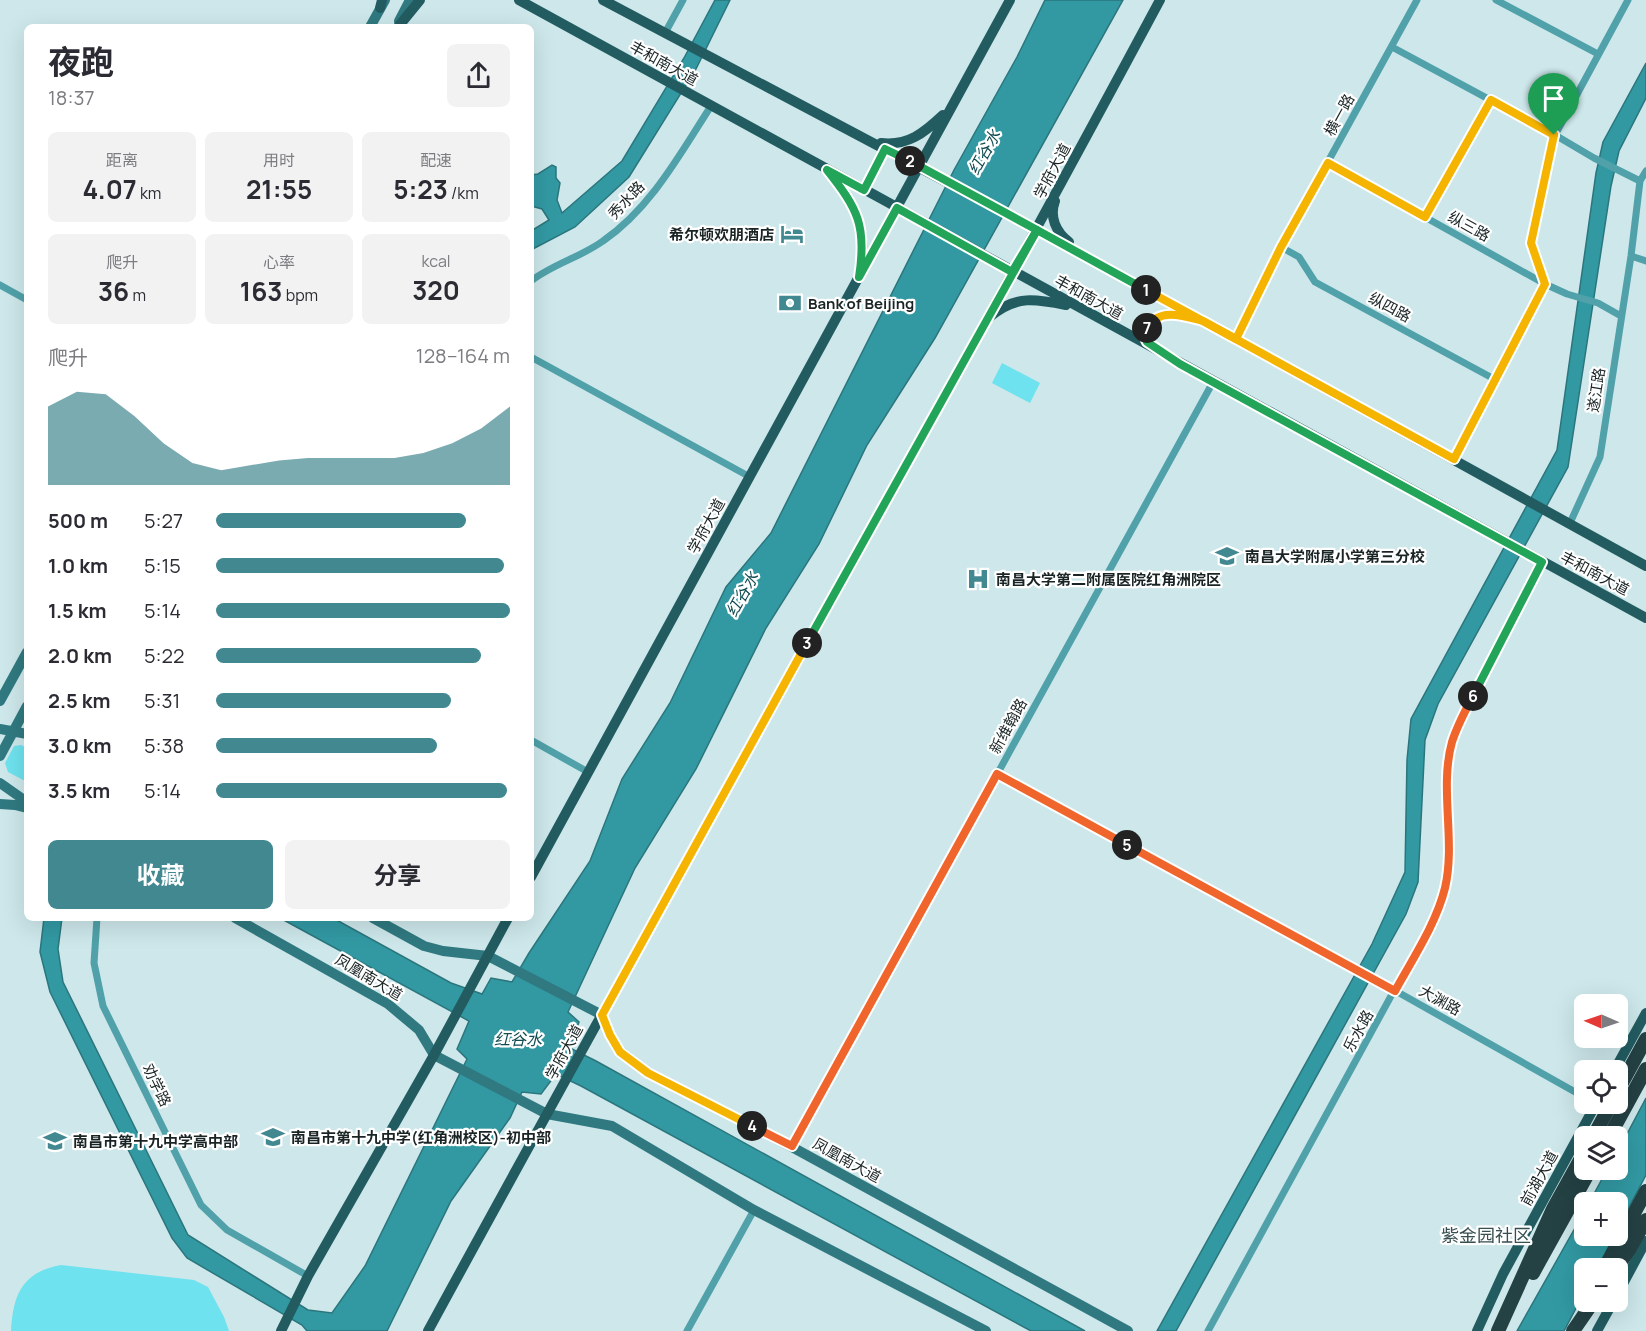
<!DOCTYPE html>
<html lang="zh">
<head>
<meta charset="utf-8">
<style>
  :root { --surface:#fff; --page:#f2f2f3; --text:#2b2b33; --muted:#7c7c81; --accent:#418890 }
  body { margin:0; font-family:Manrope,"Noto Sans SC",sans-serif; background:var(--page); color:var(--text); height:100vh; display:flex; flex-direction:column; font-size:22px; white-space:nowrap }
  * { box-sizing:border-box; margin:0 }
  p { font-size:20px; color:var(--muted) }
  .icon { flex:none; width:33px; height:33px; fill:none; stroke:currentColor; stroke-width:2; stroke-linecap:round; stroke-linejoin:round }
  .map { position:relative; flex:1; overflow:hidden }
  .sheet { position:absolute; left:24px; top:24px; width:510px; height:897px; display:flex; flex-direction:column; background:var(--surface); border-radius:9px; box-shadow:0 6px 24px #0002 }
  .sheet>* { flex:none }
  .needle { width:39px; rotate:272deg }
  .tools { position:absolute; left:1574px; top:994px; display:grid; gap:12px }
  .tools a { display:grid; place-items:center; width:54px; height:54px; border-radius:9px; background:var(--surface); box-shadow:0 6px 24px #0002; font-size:30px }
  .pin { position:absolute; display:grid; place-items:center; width:51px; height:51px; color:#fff; margin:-62px -26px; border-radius:50% 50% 50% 0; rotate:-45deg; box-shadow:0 0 6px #0007 }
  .pin .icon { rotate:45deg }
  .km { position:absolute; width:30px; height:30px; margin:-15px; border-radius:50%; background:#222; color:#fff; font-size:16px; line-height:30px; text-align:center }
  .round { display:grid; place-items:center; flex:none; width:63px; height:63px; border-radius:9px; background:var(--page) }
  .headline { display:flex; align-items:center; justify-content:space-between; height:102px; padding:0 24px }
  h1 { font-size:33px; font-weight:700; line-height:45px }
  .metrics { display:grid; grid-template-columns:repeat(3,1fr); gap:9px; height:102px; padding:6px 24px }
  .metrics div { display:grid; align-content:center; border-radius:9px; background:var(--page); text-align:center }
  .metrics b { font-size:26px; font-weight:700 }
  .metrics small { font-size:16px; font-weight:400 }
  .metrics p { font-size:16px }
  .chart { height:168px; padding:12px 24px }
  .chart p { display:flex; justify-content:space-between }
  .chart svg { width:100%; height:108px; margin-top:6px; fill:var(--accent); opacity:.7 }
  .cta { display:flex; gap:12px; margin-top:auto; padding:12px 24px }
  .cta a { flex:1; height:69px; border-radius:9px; background:var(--accent); color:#fff; font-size:24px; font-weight:700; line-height:69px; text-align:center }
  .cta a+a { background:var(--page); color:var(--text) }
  ul { padding:0 24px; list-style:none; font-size:20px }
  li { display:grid; grid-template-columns:96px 72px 1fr; align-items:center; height:45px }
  li i { height:15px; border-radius:8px; background:var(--accent) }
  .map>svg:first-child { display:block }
  .green { fill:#6ee2ee }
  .water { fill:#3299a3; stroke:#2b767d; stroke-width:1.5 }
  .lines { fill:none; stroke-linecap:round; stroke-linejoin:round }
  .street { stroke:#50a1a9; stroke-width:7 }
  .secondary { stroke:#307980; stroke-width:10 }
  .primary { stroke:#225c61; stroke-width:10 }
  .highway { stroke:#244144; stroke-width:14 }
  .split-1-casing { stroke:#fff; stroke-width:12 }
  .split-2-casing { stroke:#fff; stroke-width:12 }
  .split-3-casing { stroke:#fff; stroke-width:12 }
  .split-4-casing { stroke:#fff; stroke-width:12 }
  .split-5-casing { stroke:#fff; stroke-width:12 }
  .split-6-casing { stroke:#fff; stroke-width:12 }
  .split-7-casing { stroke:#fff; stroke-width:12 }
  .split-8-casing { stroke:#fff; stroke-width:12 }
  .split-1 { stroke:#f5b400; stroke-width:8 }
  .split-2 { stroke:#22a559; stroke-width:8 }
  .split-3 { stroke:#22a559; stroke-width:8 }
  .split-4 { stroke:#f5b400; stroke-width:8 }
  .split-5 { stroke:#f0652b; stroke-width:8 }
  .split-6 { stroke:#f0652b; stroke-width:8 }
  .split-7 { stroke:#22a559; stroke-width:8 }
  .split-8 { stroke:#f5b400; stroke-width:8 }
  .labels { text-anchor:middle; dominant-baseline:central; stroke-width:4.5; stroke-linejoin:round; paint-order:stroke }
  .street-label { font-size:15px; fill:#1a2425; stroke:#fff }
  .poi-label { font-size:15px; font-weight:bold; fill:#1a2425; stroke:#fff; text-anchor:start }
  .water-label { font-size:16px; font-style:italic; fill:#114c52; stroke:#fff }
  .quarter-label { font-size:18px; fill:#384f51; stroke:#fff }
</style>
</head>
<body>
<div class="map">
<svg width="1646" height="1331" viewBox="0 0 1646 1331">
  <rect width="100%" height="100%" fill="#cde7ea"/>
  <path class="green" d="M1002 363 1040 383 1030 403 992 383Z
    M21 745 27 748V782L8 772 5 763 14 746Z
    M61 1265 194 1280 208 1287 224 1317 229 1331H11C13 1295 22 1272 61 1265Z"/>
  <path class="water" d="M715 0H730L696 69 629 177 575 227 531 250V231L549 220 542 209 531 206V175L538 174 552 165 556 167V178L560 183 557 200 562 213 622 161 684 58Z
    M1045 0H1123L935 338 867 445 819 544 766 628 696 769 635 868 568 1012 579 1022 570 1048 596 1061 1085 1331H1031L581 1086 556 1074 541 1094 522 1092 510 1118 451 1201 387 1331H307L302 1325 187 1258 172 1238 50 992 40 952 44 918H62L58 949 63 982 188 1235 308 1310 332 1313 365 1266 467 1059 457 1049 469 1021 280 918H333L451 983 482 994 491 978 512 982 529 953 590 861 622 779 670 703 726 587 771 533 954 170 1017 57Z
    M1646 63V98L1619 151 1611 186 1568 467 1438 704 1425 740 1418 882 1406 914 1176 1331H1157L1372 944 1405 872 1407 760 1411 719 1557 450 1596 173 1603 142Z
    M1646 1098V1175L1617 1230V1203H1589L1607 1170H1617V1153Z
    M1584 1212V1236H1614L1597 1269H1584V1293L1564 1331H1517Z"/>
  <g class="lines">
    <path class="street" d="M1496 0 1598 54
      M665 33 683 0
      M1392 47 1555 135 1594 158 1640 181
      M1328 163 1545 284 1567 294 1598 303 1621 316
      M1425 217 1491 100
      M1281 247 1299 257 1315 282 1496 380
      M1631 256 1646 261
      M531 281C553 264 581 257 603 241 651 208 680 154 711 106
      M0 285 27 300
      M1236 339 1281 247 1417 0
      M531 357 750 477
      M1454 459 1545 284 1531 243 1555 135 1628 0
      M1570 523 1600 457 1631 256 1640 181 1646 171
      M531 740 588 772
      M997 774 1355 968 1584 1097
      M97 918 94 963 103 1006 201 1205 227 1230 308 1276
      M792 1147 1213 382
      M687 1331 754 1210
      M1208 1331 1438 910 1445 887 1448 864V766L1451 743 1460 720 1542 562"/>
    <path class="secondary" d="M399 21 410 0
      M370 27 385 0
      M0 701 27 652
      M0 729 27 734
      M0 756 27 706
      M0 783 27 802
      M0 804 15 805 27 808
      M235 918 388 1004 419 1030 434 1055 547 1114 612 1126 754 1210 986 1331
      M373 918 424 946 443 951 488 956 602 1015 610 1035 620 1051 648 1073 792 1147 1128 1331"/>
    <path class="primary" d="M519 0 1646 618
      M603 0 1037 230 1646 566
      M380 8 382 0
      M398 27 420 0
      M881 143C908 146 924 133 943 115
      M831 175C854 204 867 228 861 267
      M864 190 885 149
      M1055 201C1049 217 1056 232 1069 242
      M991 316C1016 295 1036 299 1066 305
      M1152 345 1144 336C1152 313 1167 312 1189 317
      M531 877 1010 0
      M1614 1071 1646 1013
      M1617 1295 1646 1241
      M281 1331 308 1276 434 1055 508 918
      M428 1331C670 886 921 446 1160 0
      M1477 1331 1503 1274 1596 1104
      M1597 1331 1613 1302"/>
    <path class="highway" d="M1617 1092 1646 1039
      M1593 1137 1611 1104
      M1609 1137 1646 1069
      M1604 1269 1646 1191
      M1616 1269 1630 1248 1646 1220
      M1533 1273 1590 1170
      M1498 1331 1553 1209 1584 1153
      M1573 1331 1593 1302"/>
  </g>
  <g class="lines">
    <g class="split-1-casing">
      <path id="split-1" d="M1146 290 1236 339 1281 247 1328 163 1425 217 1491 100 1554 135"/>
    </g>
    <g class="split-2-casing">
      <path id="split-2" d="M910 161 885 149 864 190 827 170C858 209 867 226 859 277L897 208 1012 272 1037 230 1146 290"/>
    </g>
    <g class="split-3-casing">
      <path id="split-3" d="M807 643 1037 230 910 161"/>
    </g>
    <g class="split-4-casing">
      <path id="split-4" d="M752 1126 648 1073 620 1052 610 1035 602 1015 807 643"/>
    </g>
    <g class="split-5-casing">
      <path id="split-5" d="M752 1126 792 1146 997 774 1127 845"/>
    </g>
    <g class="split-6-casing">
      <path id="split-6" d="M1127 845 1395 991C1413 958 1436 924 1445 888 1456 841 1439 788 1452 742 1457 726 1465 711 1473 696"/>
    </g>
    <g class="split-7-casing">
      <path id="split-7" d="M1147 328 1144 336 1147 342 1180 364 1542 562 1473 696"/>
    </g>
    <g class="split-8-casing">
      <path id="split-8" d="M1147 328C1159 307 1184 316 1203 321L1454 459 1545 284 1531 243 1554 135"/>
    </g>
    <use href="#split-1" class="split-1"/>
    <use href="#split-2" class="split-2"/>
    <use href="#split-3" class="split-3"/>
    <use href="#split-4" class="split-4"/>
    <use href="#split-5" class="split-5"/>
    <use href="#split-6" class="split-6"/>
    <use href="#split-7" class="split-7"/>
    <use href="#split-8" class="split-8"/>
  </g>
  <defs>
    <g id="hotel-bare" transform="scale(1.8)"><path d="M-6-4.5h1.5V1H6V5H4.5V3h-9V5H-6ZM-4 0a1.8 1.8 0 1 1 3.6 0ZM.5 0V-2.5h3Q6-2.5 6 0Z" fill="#418890" stroke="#fff" stroke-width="2.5" paint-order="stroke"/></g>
    <g id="bank-bare" transform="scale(1.8)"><path d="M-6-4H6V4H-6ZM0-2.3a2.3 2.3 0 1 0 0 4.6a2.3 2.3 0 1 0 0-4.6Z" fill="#418890" stroke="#fff" stroke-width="2.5" paint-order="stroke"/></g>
    <g id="school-bare" transform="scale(1.8)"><path d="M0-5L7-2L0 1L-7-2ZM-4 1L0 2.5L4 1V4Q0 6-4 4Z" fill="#418890" stroke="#fff" stroke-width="2.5" paint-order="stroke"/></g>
    <g id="hospital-bare" transform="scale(1.8)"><path d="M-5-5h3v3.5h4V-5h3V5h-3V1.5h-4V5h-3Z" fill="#418890" stroke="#fff" stroke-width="2.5" paint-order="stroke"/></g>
  </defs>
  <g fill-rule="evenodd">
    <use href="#hotel-bare" x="792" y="234"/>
    <use href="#bank-bare" x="790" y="303"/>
    <use href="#school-bare" x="1227" y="556"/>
    <use href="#hospital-bare" x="978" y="579"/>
    <use href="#school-bare" x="273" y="1137"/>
    <use href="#school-bare" x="55" y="1141"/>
  </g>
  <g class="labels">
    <g class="street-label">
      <text transform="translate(664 63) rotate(29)">丰和南大道</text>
      <text transform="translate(1339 115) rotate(-61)">横一路</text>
      <text transform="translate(1052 171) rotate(-62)">学府大道</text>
      <text transform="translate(626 200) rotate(-47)">秀水路</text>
      <text transform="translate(1469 226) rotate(29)">纵三路</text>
      <text transform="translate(1089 297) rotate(29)">丰和南大道</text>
      <text transform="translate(1390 307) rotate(28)">纵四路</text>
      <text transform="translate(1596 390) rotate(-81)">遂江路</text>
      <text transform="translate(706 526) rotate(-61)">学府大道</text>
      <text transform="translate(1595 573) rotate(28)">丰和南大道</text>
      <text transform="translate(1008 726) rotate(-61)">新维翰路</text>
      <text transform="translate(369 977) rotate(31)">凤凰南大道</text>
      <text transform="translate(1440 1000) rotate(29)">大渊路</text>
      <text transform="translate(1358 1031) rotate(-61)">乐水路</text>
      <text transform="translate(564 1052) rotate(-61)">学府大道</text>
      <text transform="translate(157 1085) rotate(64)">劝学路</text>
      <text transform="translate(847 1160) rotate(29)">凤凰南大道</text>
      <text transform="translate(1539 1178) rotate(-61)">前湖大道</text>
    </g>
    <g class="poi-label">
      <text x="774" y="234" text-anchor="end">希尔顿欢朋酒店</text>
      <text x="808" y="303">Bank of Beijing</text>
      <text x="1245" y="556">南昌大学附属小学第三分校</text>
      <text x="996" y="579">南昌大学第二附属医院红角洲院区</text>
      <text x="291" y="1137">南昌市第十九中学(红角洲校区)-初中部</text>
      <text x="73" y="1141">南昌市第十九中学高中部</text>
    </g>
    <g class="water-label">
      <text transform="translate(984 152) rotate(-61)">红谷水</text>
      <text transform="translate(742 594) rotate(-61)">红谷水</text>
      <text x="518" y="1039">红谷水</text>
    </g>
    <g class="quarter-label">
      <text x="1486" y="1235">紫金园社区</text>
    </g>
  </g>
</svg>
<div class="tools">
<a><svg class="needle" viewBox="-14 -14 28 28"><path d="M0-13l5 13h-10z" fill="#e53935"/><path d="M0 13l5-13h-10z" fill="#7c7c81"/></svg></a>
<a><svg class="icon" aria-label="locate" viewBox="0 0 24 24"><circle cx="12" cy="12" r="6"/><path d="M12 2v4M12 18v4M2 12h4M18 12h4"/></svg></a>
<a><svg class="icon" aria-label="layers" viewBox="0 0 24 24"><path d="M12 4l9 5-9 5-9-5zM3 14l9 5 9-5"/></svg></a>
<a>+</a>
<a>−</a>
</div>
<div class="pin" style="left:1554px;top:135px;background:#1e9e55"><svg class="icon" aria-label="arrive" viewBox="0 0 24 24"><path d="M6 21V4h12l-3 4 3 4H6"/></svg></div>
<b class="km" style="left:1146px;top:290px">1</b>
<b class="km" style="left:910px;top:161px">2</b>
<b class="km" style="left:807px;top:643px">3</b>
<b class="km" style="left:752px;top:1126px">4</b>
<b class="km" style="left:1127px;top:845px">5</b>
<b class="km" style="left:1473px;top:696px">6</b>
<b class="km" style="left:1147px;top:328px">7</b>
<section class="sheet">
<div class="headline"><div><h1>夜跑</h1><p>18:37</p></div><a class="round"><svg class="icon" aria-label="share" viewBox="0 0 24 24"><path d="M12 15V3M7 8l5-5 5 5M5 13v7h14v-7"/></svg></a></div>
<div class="metrics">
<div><p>距离</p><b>4.07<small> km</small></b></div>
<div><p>用时</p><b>21:55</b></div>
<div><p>配速</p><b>5:23<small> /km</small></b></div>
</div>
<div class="metrics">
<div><p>爬升</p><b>36<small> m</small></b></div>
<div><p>心率</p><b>163<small> bpm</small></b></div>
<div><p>kcal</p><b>320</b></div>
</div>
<div class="chart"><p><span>爬升</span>128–164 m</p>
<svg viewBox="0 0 160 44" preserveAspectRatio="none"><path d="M0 44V12L10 6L20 7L30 16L40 27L50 35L60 38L70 36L80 34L90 33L100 33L110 33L120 33L130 31L140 27L150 21L160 12V44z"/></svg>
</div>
<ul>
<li><b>500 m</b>5:27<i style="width:85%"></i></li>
<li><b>1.0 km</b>5:15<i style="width:98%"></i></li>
<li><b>1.5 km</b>5:14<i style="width:100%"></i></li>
<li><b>2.0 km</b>5:22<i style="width:90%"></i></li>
<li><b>2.5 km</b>5:31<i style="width:80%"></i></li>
<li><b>3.0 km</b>5:38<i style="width:75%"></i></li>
<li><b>3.5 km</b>5:14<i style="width:99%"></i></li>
</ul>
<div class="cta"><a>收藏</a><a>分享</a></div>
</section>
</div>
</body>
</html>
